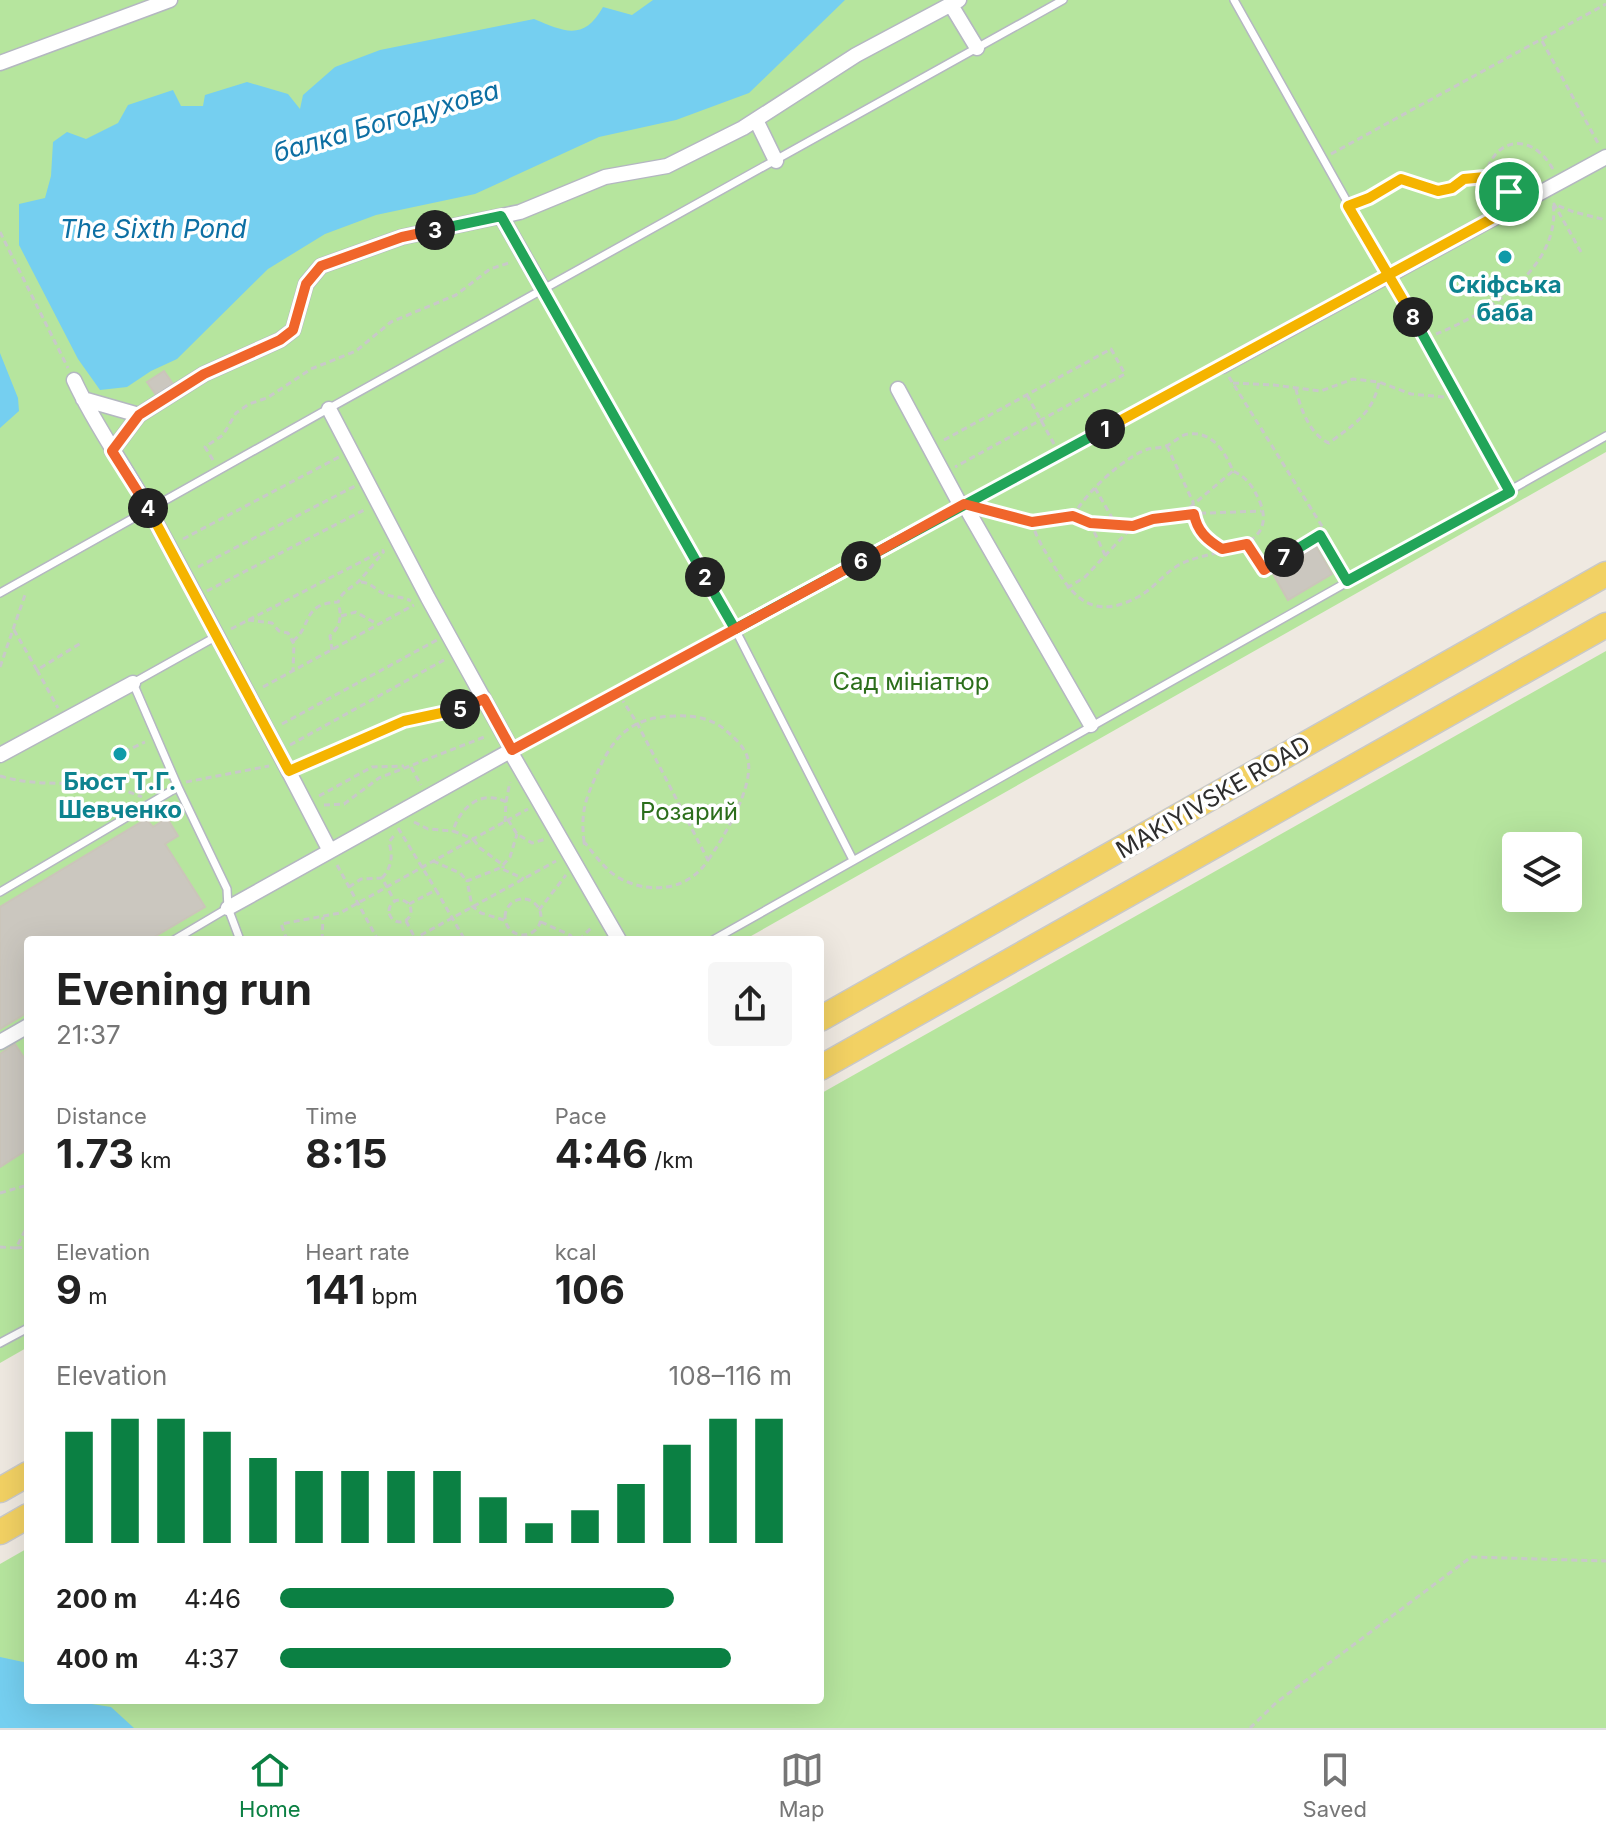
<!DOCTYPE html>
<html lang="en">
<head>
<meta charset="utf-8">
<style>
  :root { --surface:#fff; --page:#f6f6f6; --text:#222; --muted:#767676; --line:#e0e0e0; --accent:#0b8043 }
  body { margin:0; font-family:Inter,sans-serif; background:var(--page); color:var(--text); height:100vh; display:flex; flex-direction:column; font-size:30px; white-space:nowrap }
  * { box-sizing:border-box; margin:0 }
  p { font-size:26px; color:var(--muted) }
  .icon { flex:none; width:44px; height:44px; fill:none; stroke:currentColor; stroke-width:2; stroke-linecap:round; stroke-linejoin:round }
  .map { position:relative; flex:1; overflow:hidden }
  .sheet { position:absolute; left:24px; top:936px; width:800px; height:768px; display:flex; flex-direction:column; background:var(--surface); border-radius:8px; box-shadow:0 8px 32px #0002 }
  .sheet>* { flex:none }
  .controls { position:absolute; left:1502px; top:832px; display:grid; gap:16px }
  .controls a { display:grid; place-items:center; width:80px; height:80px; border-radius:8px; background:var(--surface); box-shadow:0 8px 32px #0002; font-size:40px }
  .pin { position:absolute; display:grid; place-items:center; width:68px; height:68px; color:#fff; margin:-34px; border:4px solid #fff; border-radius:50%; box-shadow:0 2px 8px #0007 }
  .km { position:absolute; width:40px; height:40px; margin:-20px; border-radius:50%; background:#222; color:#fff; font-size:22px; line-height:40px; text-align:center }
  .round { display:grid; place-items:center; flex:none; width:84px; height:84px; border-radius:8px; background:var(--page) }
  .overview { display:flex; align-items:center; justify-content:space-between; height:136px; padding:0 32px }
  h1 { font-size:44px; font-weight:700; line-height:60px }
  .stats { display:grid; grid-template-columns:repeat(3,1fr); gap:12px; height:136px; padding:8px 32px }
  .stats div { display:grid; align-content:center }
  .stats b { font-size:40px; font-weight:700 }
  .stats small { font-size:22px; font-weight:400 }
  .stats p { font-size:22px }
  .chart { height:224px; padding:16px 32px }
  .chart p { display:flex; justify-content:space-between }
  .chart svg { width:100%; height:144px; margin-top:8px; stroke:var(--accent); stroke-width:6 }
  ul { padding:0 32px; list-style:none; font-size:26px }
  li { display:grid; grid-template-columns:128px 96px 1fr; align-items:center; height:60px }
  li i { height:20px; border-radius:10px; background:var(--accent) }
  .dock { display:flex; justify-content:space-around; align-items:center; height:112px; border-top:2px solid var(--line); background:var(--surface); font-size:22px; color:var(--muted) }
  .dock a { display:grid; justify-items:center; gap:4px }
  .dock .current { color:var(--accent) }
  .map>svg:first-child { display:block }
  .green { fill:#b6e59e; fill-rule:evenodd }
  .water { fill:#75cff0 }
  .building { fill:#cbc7bf; stroke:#cbc5ba; stroke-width:2 }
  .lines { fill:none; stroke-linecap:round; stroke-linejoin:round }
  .lane-casing { stroke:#b4b7c1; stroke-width:10 }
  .street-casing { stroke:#b4b7c1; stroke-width:17 }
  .primary-casing { stroke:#c9c9c9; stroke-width:27 }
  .path { stroke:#c9c9c9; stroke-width:3; stroke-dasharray:6 4; stroke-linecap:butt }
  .lane { stroke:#fff; stroke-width:7 }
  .street { stroke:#fff; stroke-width:14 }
  .primary { stroke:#f2d163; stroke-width:24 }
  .split-1-casing { stroke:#fff; stroke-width:16 }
  .split-2-casing { stroke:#fff; stroke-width:16 }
  .split-3-casing { stroke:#fff; stroke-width:16 }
  .split-4-casing { stroke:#fff; stroke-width:16 }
  .split-5-casing { stroke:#fff; stroke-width:16 }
  .split-6-casing { stroke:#fff; stroke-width:16 }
  .split-7-casing { stroke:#fff; stroke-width:16 }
  .split-8-casing { stroke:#fff; stroke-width:16 }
  .split-9-casing { stroke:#fff; stroke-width:16 }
  .split-1 { stroke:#f5b400; stroke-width:10 }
  .split-2 { stroke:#22a559; stroke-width:10 }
  .split-3 { stroke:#22a559; stroke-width:10 }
  .split-4 { stroke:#f0652b; stroke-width:10 }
  .split-5 { stroke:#f5b400; stroke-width:10 }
  .split-6 { stroke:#f0652b; stroke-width:10 }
  .split-7 { stroke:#f0652b; stroke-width:10 }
  .split-8 { stroke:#22a559; stroke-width:10 }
  .split-9 { stroke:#f5b400; stroke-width:10 }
  .culture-dot { fill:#0f9aa8; stroke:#fff; stroke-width:3 }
  .labels { text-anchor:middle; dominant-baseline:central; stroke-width:7; stroke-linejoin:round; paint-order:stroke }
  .culture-label { font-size:24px; font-weight:bold; fill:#0d838f; stroke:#fff }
  .park-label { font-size:24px; fill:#2c6e1b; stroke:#fff }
  .street-label { font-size:24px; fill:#2e2e2e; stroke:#fff }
  .water-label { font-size:26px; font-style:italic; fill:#0d6fa3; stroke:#fff }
</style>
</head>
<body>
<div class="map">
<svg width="1606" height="1728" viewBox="0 0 1606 1728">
  <rect width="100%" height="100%" fill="#efe9e1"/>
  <path class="green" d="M0 0H1606V452L744 940H28V1347L0 1363Z
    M1606 651V1728H0V1564L28 1548V1700H820V1094ZM1516 846H1568V898H1516Z"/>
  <path class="water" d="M653 0H845L749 93 676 120 599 137 475 194 376 215 325 234 268 269 177 359 151 371 127 387 100 390 78 359 19 245V204L45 198 51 176 53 142 67 132 86 139 118 123 128 105 173 90 181 106H203L205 95 247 82 288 94 300 109 303 95 335 67 380 50 534 19C565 32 584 41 603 7L632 15Z
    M0 353 18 398 19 411 0 428Z
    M0 1657 28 1663V1700H66L111 1707 134 1728H0Z"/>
  <path class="building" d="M164 371 173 384 156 395 147 382Z
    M1316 546 1332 574 1288 600 1272 572 1289 562 1292 568 1305 560 1302 555Z
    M167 818 178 836 165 844 205 907 149 940H28V1012L0 1029V907L146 819 153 827Z
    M15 1044 28 1064V1149L0 1167V1054Z"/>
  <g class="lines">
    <g class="lane-casing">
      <path id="lane" d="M1234 0 1510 492
        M544 291 735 629 853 860
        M0 593C353 393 709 199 1063 0
        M512 750 1222 366
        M178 787 133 683 217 636
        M0 892 178 787 227 889 228 908
        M174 940 228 908 240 940
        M713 940 1606 436
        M0 1343 28 1328"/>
    </g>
    <g class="street-casing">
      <path id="street" d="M951 5 977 48
        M0 63 170 0
        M756 120 776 161
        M501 216 544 291
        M1222 366 1606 157
        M74 380C96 428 128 470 153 517 213 627 272 739 330 851
        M898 389 961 506
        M83 399 139 415
        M329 409 428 598 512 750
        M112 451 139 415 204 374 280 340 293 330 306 284 321 266 402 237 520 212 605 177 667 166 743 128 856 55 959 0
        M964 504 1091 725
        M0 755 133 683
        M228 908 510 751 619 940
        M0 1042 28 1026"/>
    </g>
    <g class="primary-casing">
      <path id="primary" d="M820 1019 1606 574
        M820 1068 1606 625
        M0 1490 28 1474
        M0 1532 28 1516"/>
    </g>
    <path class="path" d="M1542 41 1598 143
      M1331 154 1606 4
      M1485 177C1495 134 1534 133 1554 171
      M1359 202C1371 197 1392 180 1403 179 1415 179 1424 192 1438 191 1449 191 1456 183 1466 179 1482 172 1499 183 1510 194
      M0 232 68 368
      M1581 252 1554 204 1574 212 1606 220
      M1436 334C1487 314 1562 267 1553 203
      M1229 377 1325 531 1264 570 1247 544
      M1233 383 1274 385 1321 391 1353 379 1379 382 1411 394 1444 397
      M1296 389C1300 408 1310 435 1329 443 1353 425 1373 414 1379 382
      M1027 395 1054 444
      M944 440 1111 349 1125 374 955 467
      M1167 446 1193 502 1196 525 1207 539 1221 549
      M213 460 205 447 223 435 236 413 249 404 267 398 311 369 356 351 391 322 456 295 490 269 512 262
      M1095 488 1115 523
      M983 509 1032 522C1036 538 1045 551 1054 566 1076 602 1096 619 1138 597 1153 589 1163 575 1177 566 1206 548 1280 554 1260 502 1253 487 1248 478 1233 471 1225 452 1213 431 1188 434 1180 435 1174 443 1166 446 1161 448 1154 448 1148 449 1122 458 1086 493 1073 516L1032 522
      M1182 514 1233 471
      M1073 516 1090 523 1133 526 1182 514 1261 511
      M1090 523 1105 555
      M1320 535 1342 573
      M183 539 339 457
      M198 567 355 486
      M361 582C372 583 375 590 385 594 394 598 402 596 411 601
      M1067 588 1085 577 1133 526
      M207 591 364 510
      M341 616 356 612 377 624
      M248 620 272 623 279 631 288 633 294 644 293 671
      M231 629 384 550
      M14 630 37 670 81 643
      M293 641C313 625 301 604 338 602 343 591 348 590 357 583 360 581 381 555 384 551
      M332 650 330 636C341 626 342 616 338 602
      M0 667 26 592
      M37 670 58 708
      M263 687 414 605
      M282 724 437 640
      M290 745 444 660
      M124 752 145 742
      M303 765 404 721 472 705
      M411 767 421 785
      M0 776C49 791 90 774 142 797
      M186 782 269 766
      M319 796 372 767 404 766
      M506 802 510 782
      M324 805 344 804 379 778 487 736
      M508 820 517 834 532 843 546 839
      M414 822 428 829 453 831
      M505 822 506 802C482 789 460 807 453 831L473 839 528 809
      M398 828 436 890
      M584 842C581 814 584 803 595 778 612 738 629 717 675 716 697 715 715 719 731 735 737 740 747 751 748 760 754 787 723 839 708 860
      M583 844 585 843C594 854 604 868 616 876 646 895 688 892 708 860L637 723 623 701
      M433 861 460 873 467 881
      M337 865 378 940
      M503 865 510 857 517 834
      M382 878C392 867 393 856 389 842L396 833
      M349 887 361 879 382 878 395 902
      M505 917a18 18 0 1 1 36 0a18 18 0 1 1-36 0Z
      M389 911a11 11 0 1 1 22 0a11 11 0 1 1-22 0Z
      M409 904 436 890 465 940
      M539 910 566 875
      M504 920 481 913 472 906 467 881 500 868 524 879
      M406 921 415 938
      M541 922 570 935 574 940
      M287 940 281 924 340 913 473 839 480 848 503 865V868
      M322 940 323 917
      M332 940 333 939
      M412 940 556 861
      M579 940 593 926
      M0 1193 28 1185
      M0 1247 16 1248 28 1225
      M16 1248 28 1247
      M1250 1728 1277 1702 1471 1557 1606 1561"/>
    <use href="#lane" class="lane"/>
    <use href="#street" class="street"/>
    <use href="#primary" class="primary"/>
  </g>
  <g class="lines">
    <g class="split-1-casing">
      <path id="split-1" d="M1105 429 1515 206 1509 192"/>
    </g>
    <g class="split-2-casing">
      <path id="split-2" d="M705 577 735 629 1105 429"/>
    </g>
    <g class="split-3-casing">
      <path id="split-3" d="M435 230 501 216 705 577"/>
    </g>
    <g class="split-4-casing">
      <path id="split-4" d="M148 508 112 451 139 415 204 374 280 340 293 330 306 284 321 266 402 237 435 230"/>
    </g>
    <g class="split-5-casing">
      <path id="split-5" d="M148 508 289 771 404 721 460 709"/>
    </g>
    <g class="split-6-casing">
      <path id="split-6" d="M460 709 484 699 512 750 861 561"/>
    </g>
    <g class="split-7-casing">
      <path id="split-7" d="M861 561 964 504 1032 522 1073 516 1090 523 1133 526 1153 519 1194 514C1197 531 1207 540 1222 549L1247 544 1264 570 1284 557"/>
    </g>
    <g class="split-8-casing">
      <path id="split-8" d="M1284 557 1320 535 1347 581 1510 492 1413 317"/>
    </g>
    <g class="split-9-casing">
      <path id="split-9" d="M1413 317 1348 206 1369 198 1401 179 1438 191 1452 188 1464 179 1485 177 1509 192"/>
    </g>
    <use href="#split-1" class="split-1"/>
    <use href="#split-2" class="split-2"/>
    <use href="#split-3" class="split-3"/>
    <use href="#split-4" class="split-4"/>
    <use href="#split-5" class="split-5"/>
    <use href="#split-6" class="split-6"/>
    <use href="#split-7" class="split-7"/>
    <use href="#split-8" class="split-8"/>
    <use href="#split-9" class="split-9"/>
  </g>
  <g class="culture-dot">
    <circle cx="1505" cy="257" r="8"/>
    <circle cx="120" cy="754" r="8"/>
  </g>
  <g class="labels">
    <g class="culture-label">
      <text x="1505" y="284">Скіфська<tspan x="1505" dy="28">баба</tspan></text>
      <text x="120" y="781">Бюст Т.Г.<tspan x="120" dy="28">Шевченко</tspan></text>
    </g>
    <g class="park-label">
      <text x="911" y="681">Сад мініатюр</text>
      <text x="689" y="811">Розарий</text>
    </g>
    <g class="street-label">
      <text transform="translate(1213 797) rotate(-30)">MAKIYIVSKE ROAD</text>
    </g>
    <g class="water-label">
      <text transform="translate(386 121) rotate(-16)">балка Богодухова</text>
      <text x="153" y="228">The Sixth Pond</text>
    </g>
  </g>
</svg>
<div class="controls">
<a><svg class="icon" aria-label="layers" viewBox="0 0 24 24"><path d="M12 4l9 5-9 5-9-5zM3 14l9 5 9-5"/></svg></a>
</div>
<div class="pin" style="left:1509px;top:192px;background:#1e9e55"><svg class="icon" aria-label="arrive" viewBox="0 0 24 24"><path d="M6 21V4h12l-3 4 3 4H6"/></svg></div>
<b class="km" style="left:1105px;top:429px">1</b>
<b class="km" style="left:705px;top:577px">2</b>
<b class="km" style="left:435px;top:230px">3</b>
<b class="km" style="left:148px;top:508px">4</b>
<b class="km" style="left:460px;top:709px">5</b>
<b class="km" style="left:861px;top:561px">6</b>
<b class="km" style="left:1284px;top:557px">7</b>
<b class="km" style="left:1413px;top:317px">8</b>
<section class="sheet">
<div class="overview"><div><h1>Evening run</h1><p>21:37</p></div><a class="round"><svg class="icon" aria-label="share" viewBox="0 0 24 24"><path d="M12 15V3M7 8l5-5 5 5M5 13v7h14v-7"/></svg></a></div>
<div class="stats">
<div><p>Distance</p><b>1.73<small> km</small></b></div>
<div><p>Time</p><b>8:15</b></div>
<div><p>Pace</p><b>4:46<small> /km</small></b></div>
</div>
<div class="stats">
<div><p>Elevation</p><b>9<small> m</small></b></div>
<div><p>Heart rate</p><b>141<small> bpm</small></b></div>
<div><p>kcal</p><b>106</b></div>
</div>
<div class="chart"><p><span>Elevation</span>108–116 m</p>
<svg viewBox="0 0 160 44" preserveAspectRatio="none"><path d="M5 44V10M15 44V6M25 44V6M35 44V10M45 44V18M55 44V22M65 44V22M75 44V22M85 44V22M95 44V30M105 44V38M115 44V34M125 44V26M135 44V14M145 44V6M155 44V6"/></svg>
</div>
<ul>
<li><b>200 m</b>4:46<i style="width:77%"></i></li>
<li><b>400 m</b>4:37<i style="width:88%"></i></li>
</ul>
</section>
</div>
<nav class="dock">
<a class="current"><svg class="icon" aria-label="home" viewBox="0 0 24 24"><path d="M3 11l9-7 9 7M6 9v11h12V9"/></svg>Home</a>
<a><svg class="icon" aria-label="map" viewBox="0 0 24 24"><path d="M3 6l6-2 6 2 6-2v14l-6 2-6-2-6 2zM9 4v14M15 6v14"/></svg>Map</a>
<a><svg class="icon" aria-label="saved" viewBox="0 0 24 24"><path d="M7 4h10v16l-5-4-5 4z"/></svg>Saved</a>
</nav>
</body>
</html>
